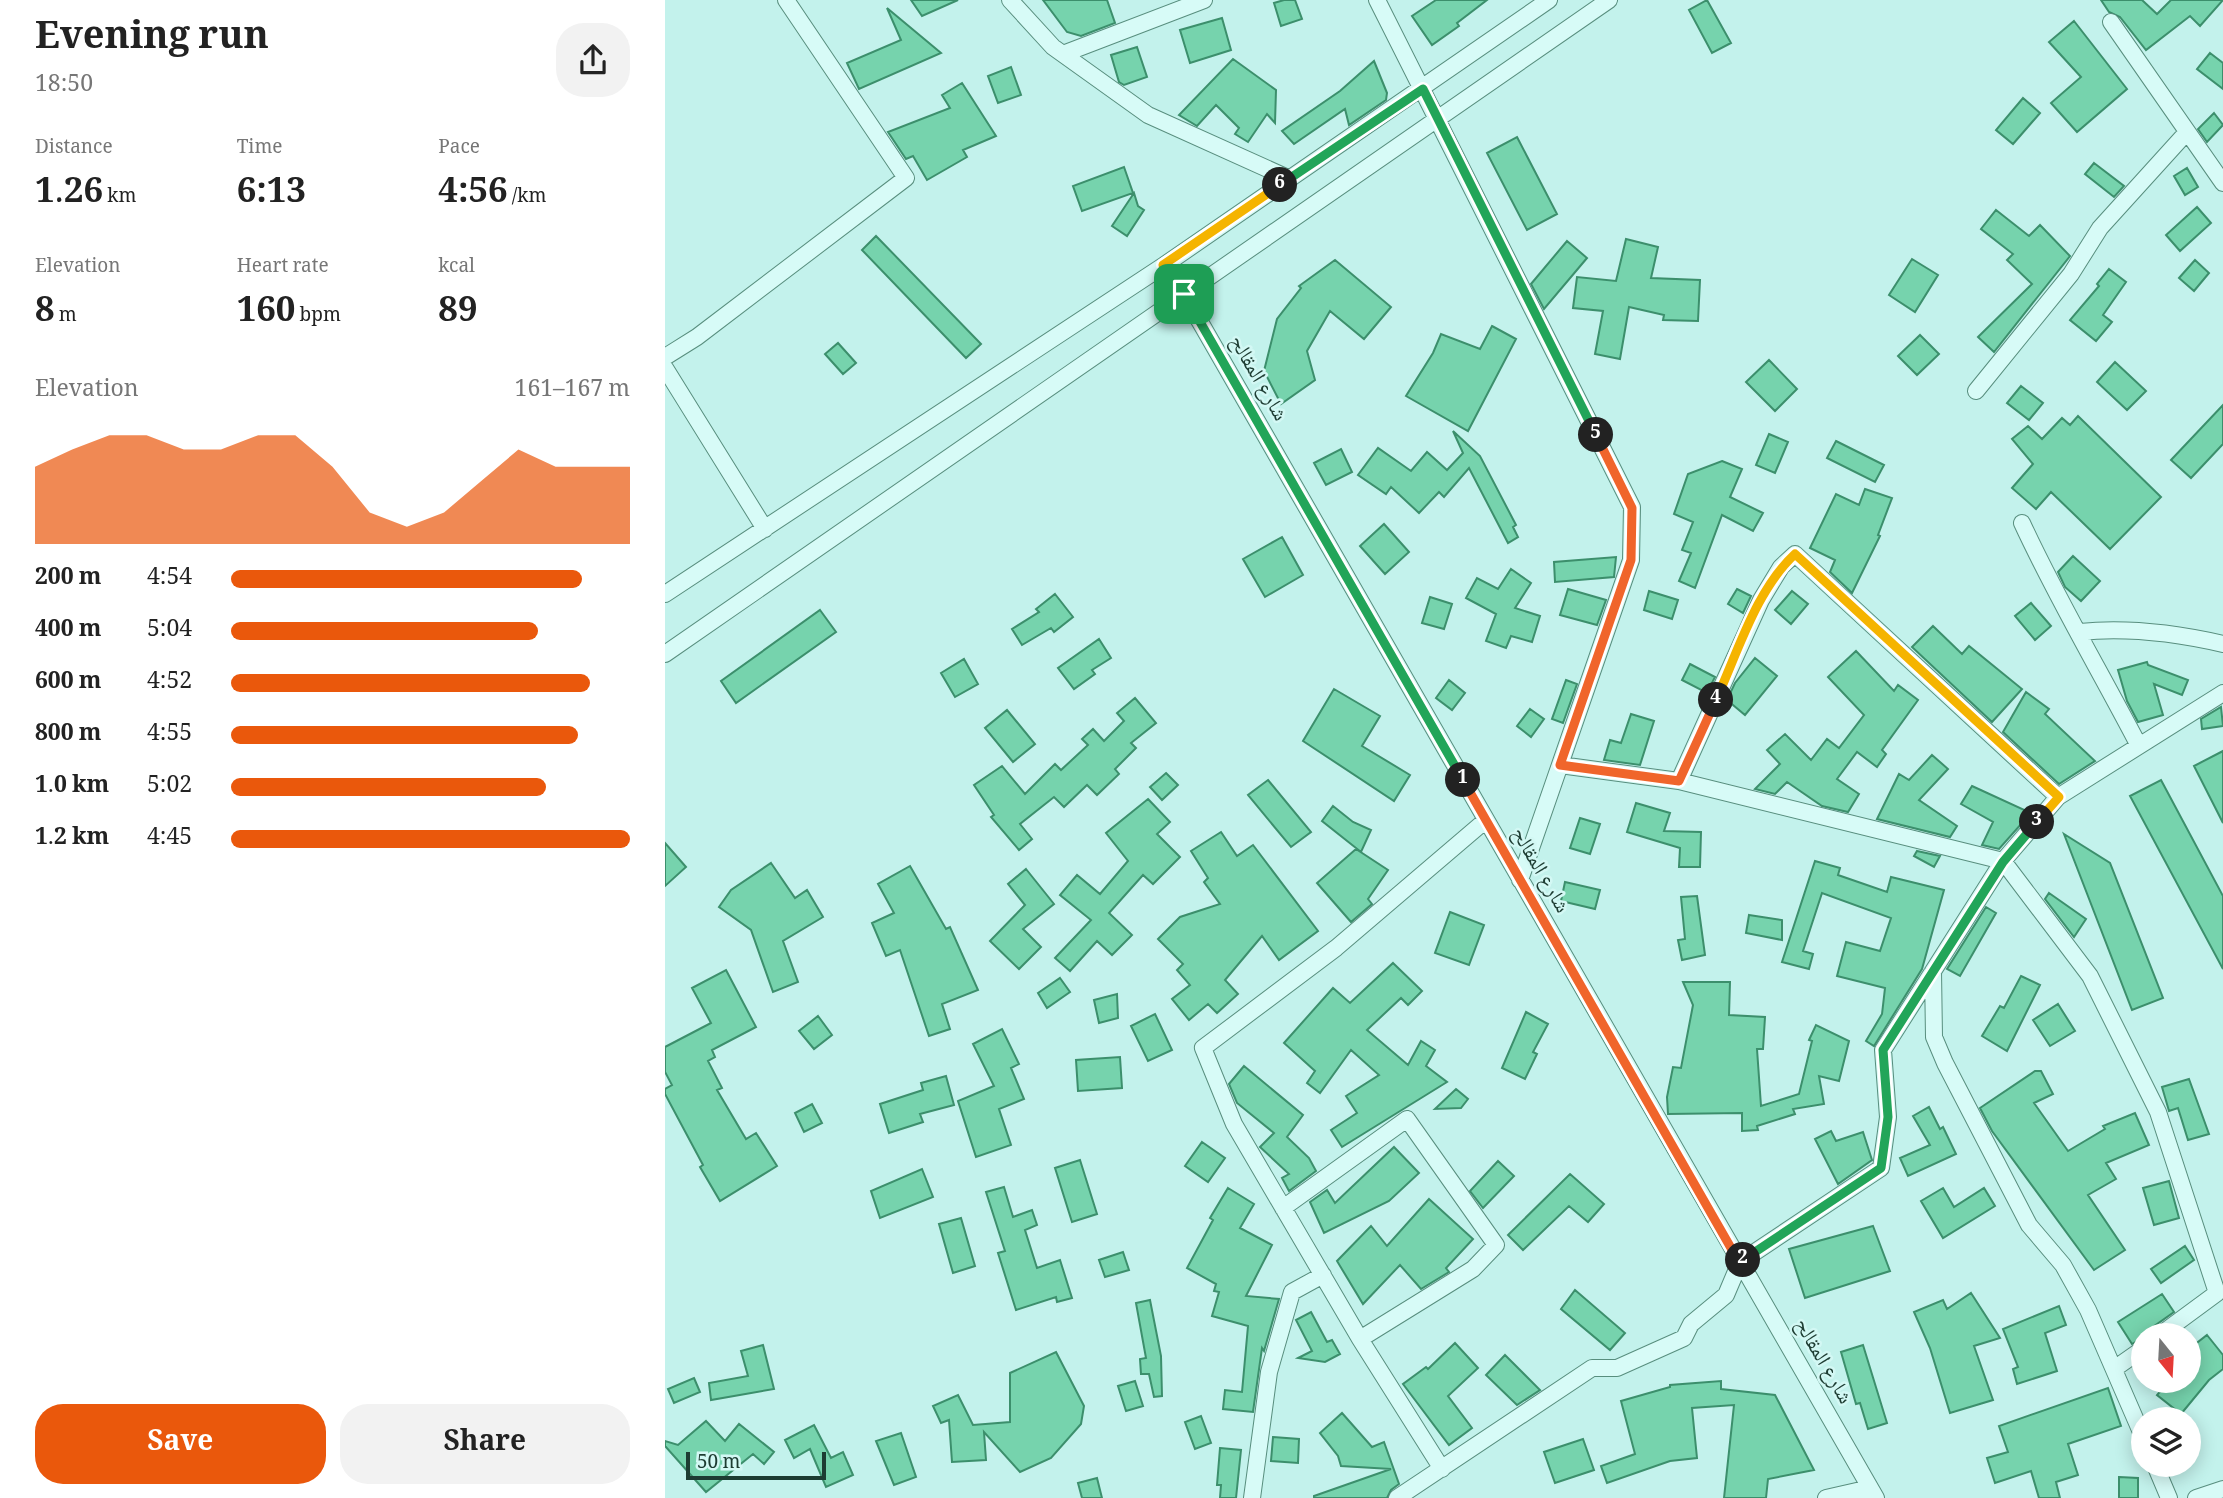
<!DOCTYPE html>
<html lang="en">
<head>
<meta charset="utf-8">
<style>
  :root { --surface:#fff; --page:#f2f2f2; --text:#222; --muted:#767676; --accent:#ea580c }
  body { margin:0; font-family:Georgia,"Noto Naskh Arabic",serif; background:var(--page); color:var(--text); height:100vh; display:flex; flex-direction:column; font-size:26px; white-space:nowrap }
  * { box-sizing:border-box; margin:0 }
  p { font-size:23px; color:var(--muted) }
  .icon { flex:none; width:38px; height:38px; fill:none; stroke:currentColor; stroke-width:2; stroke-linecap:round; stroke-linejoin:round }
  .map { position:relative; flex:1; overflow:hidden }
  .details { display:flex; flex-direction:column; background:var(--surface); width:665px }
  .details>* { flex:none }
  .needle { width:46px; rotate:162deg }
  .fabs { position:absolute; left:1466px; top:1323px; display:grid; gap:14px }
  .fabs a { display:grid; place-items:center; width:70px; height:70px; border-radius:50%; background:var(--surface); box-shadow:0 4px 18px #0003; font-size:35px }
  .scale { position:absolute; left:21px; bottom:18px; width:140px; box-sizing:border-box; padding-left:7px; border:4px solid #1d3c32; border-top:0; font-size:19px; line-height:24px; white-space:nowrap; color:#1d3c32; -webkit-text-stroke:5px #d3f8f4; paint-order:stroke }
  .pin { position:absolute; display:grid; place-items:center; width:60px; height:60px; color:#fff; margin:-30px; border-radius:14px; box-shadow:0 4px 10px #0006 }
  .km { position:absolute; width:35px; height:35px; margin:-18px; border-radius:50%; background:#222; color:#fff; font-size:19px; line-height:35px; text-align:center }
  .round { display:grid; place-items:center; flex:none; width:74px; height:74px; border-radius:28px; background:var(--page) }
  .overview { display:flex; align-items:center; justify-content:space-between; height:119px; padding:0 35px }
  h1 { font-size:38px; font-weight:700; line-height:52px }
  .stats { display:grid; grid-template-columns:repeat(3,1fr); gap:10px; height:119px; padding:7px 35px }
  .stats div { display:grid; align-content:center }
  .stats b { font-size:35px; font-weight:700 }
  .stats small { font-size:19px; font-weight:400 }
  .stats p { font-size:19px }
  .chart { height:196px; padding:14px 35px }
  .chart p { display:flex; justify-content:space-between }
  .chart svg { width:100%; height:126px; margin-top:7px; fill:var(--accent); opacity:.7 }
  .cta { display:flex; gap:14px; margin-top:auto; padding:14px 35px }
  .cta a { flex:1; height:80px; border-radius:28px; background:var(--accent); color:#fff; font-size:28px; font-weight:700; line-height:80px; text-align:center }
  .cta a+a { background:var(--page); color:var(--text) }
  ul { padding:0 35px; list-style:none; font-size:23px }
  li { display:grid; grid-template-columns:112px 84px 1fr; align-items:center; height:52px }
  li i { height:18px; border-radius:9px; background:var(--accent) }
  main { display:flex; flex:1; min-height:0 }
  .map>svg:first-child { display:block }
  .building { fill:#76d3ad; stroke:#3c8f6c; stroke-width:2 }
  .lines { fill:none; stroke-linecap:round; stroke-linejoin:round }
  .minor-casing { stroke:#588e7e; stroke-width:18 }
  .minor { stroke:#d7fbf7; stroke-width:16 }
  .split-1-casing { stroke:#fff; stroke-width:14 }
  .split-2-casing { stroke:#fff; stroke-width:14 }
  .split-3-casing { stroke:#fff; stroke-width:14 }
  .split-4-casing { stroke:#fff; stroke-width:14 }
  .split-5-casing { stroke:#fff; stroke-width:14 }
  .split-6-casing { stroke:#fff; stroke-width:14 }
  .split-7-casing { stroke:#fff; stroke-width:14 }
  .split-1 { stroke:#22a559; stroke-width:9 }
  .split-2 { stroke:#f0652b; stroke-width:9 }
  .split-3 { stroke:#22a559; stroke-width:9 }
  .split-4 { stroke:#f5b400; stroke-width:9 }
  .split-5 { stroke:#f0652b; stroke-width:9 }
  .split-6 { stroke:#22a559; stroke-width:9 }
  .split-7 { stroke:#f5b400; stroke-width:9 }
  .labels { text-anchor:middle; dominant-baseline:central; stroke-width:5; stroke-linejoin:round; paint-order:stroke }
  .street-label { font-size:21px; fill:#1d3c32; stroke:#d3f8f4 }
</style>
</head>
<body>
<main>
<section class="details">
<div class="overview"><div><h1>Evening run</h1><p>18:50</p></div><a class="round"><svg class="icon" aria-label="share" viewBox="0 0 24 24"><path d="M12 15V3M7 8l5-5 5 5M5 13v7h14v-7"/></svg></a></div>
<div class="stats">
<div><p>Distance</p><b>1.26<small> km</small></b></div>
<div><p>Time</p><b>6:13</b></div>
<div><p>Pace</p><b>4:56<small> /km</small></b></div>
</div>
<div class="stats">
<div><p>Elevation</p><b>8<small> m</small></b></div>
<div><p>Heart rate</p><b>160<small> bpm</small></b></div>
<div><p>kcal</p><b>89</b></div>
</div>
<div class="chart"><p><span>Elevation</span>161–167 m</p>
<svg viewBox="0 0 160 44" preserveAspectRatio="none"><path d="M0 44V17L10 11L20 6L30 6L40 11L50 11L60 6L70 6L80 17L90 33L100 38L110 33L120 22L130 11L140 17L150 17L160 17V44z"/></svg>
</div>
<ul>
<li><b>200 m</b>4:54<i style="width:88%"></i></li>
<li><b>400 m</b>5:04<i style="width:77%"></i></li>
<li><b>600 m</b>4:52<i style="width:90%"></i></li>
<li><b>800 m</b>4:55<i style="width:87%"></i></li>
<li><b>1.0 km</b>5:02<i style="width:79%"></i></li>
<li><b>1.2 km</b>4:45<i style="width:100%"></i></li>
</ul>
<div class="cta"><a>Save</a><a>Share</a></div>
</section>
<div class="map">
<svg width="1558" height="1498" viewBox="0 0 1558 1498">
  <rect width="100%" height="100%" fill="#c3f2ec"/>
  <path class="building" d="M246 0H293L257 16Z
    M378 0H442L450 23 416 36 402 32Z
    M619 0H630L637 19 616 26 609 3Z
    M771 0H822L792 23 794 26 767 45 747 16Z
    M1042 0 1066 43 1047 53 1024 10Z
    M1436 0H1477L1492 14 1506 0H1558L1535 26 1525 16 1481 50 1455 17 1444 12Z
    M222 8 276 53 194 89 182 63 236 40Z
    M557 18 566 50 525 63 515 30Z
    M1409 21 1462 89 1412 132 1386 103 1416 77 1384 42Z
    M472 47 482 77 459 85 454 82 446 55Z
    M1545 53 1558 63V89L1532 69Z
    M568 59 611 90 610 123 602 114 583 142 570 134 574 128 551 105 532 126 514 115Z
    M709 61 722 93 721 100 684 125 680 109 629 144 617 131 675 91Z
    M346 67 356 95 333 103 323 76Z
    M297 83 331 136 298 150 302 157 262 180 248 156 241 159 223 132 285 108 277 95Z
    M1358 98 1375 113 1348 144 1331 130Z
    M1549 113 1558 125 1542 142 1533 129Z
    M852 137 892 214 862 230 822 153Z
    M1429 163 1459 186 1449 197 1420 174Z
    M459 167 468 193 417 211 408 186Z
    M1522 168 1533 187 1520 195 1509 176Z
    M469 193 473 206 479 210 462 236 447 226Z
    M1532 207 1546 223 1515 251 1501 235Z
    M1331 210 1364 236 1375 225 1405 256 1329 352 1313 337 1367 284 1342 260 1348 254 1316 229Z
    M211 236 316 344 301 358 197 250Z
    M961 239 993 247 986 278 1035 280 1033 321 998 320 999 315 964 307 955 359 930 354 938 311 908 308 912 277 951 281Z
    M902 241 922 258 879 309 866 284Z
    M1247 259 1273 275 1250 312 1224 295Z
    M670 260 726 307 699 339 665 311 642 351 650 380 616 404 599 371 612 319 636 288 634 286Z
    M1530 260 1544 273 1529 291 1514 278Z
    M1444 269 1461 282 1438 315 1447 322 1431 341 1405 320 1434 286 1432 284Z
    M827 326 851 339 803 431 741 396 768 353 776 334 815 349Z
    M1255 335 1274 354 1252 375 1233 356Z
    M173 343 191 363 178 374 160 354Z
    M1104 360 1132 389 1110 411 1081 382Z
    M1450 362 1481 391 1462 410 1432 382Z
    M1356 386 1378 403 1364 420 1342 403Z
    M1558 405V444L1526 478 1506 460Z
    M1413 416 1496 497 1445 549 1386 492 1371 509 1347 488 1368 464 1347 439 1363 426 1377 439 1397 418 1405 425Z
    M788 431 815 456 851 525 848 527 853 537 843 543 804 468 779 497 774 492 754 513 726 487 721 494 693 475 713 448 746 471 762 452 782 470 798 453Z
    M1104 434 1123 442 1110 473 1091 465Z
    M1171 441 1219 465 1210 482 1162 458Z
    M676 449 687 472 661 485 649 463Z
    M1057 461 1077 469 1065 497 1098 513 1088 531 1057 515 1030 588 1014 581 1026 553 1017 550 1028 522 1009 514 1023 474Z
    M1200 489 1227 498 1213 535 1215 536 1187 593 1165 572 1170 560 1145 548 1171 494 1194 505Z
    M719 524 744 552 720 574 695 546Z
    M617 537 638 575 600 597 578 559Z
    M1408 556 1435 581 1416 601 1400 587 1393 572Z
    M951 557 949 577 890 582 889 562Z
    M846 569 866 583 850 608 875 616 867 642 846 636 841 648 821 641 831 614 801 598 812 578 833 589Z
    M903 589 941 600 932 625 895 615Z
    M1072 589 1086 596 1078 613 1063 604Z
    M984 591 1013 600 1007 619 979 610Z
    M1127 591 1143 604 1126 624 1110 610Z
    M390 594 408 617 389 632 386 628 357 645 347 629 374 612 371 609Z
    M765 597 787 604 779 629 757 623Z
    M1366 603 1386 626 1370 640 1350 616Z
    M155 610 171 632 71 703 56 681Z
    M1268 626 1297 654 1304 646 1357 689 1327 722 1247 647Z
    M434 639 446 658 427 670 430 674 409 689 393 668Z
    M1191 651 1229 691 1233 685 1253 700 1217 750 1221 754 1212 767 1192 752 1172 779 1194 794 1183 812 1157 806 1122 782 1110 794 1090 789 1115 764 1102 750 1120 734 1146 760 1162 739 1174 748 1199 715 1163 677Z
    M1090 658 1112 676 1080 715 1062 700 1070 683Z
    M299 659 313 684 290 697 276 673Z
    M1482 662 1483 665 1523 680 1517 695 1489 684 1498 715 1473 722 1462 701 1453 670Z
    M1025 664 1050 677 1042 693 1017 680Z
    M784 680 800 693 787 710 771 698Z
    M901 680 912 684 898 723 887 719Z
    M669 689 715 716 697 746 745 775 729 801 638 741Z
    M1361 692 1384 709 1380 714 1430 761 1394 784 1338 732Z
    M470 698 491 723 466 743 471 748 450 769 454 774 432 795 422 785 399 807 389 797 355 824 367 839 354 850 326 817 329 815 309 785 337 766 360 794 390 764 396 770 423 745 417 739 428 729 439 741 459 721 452 713Z
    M1556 707 1558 726 1537 729 1536 719Z
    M865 709 879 719 866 737 852 726Z
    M342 710 370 744 348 762 320 728Z
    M966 714 989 721 975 765 939 760 945 740 956 743Z
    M1558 751V823L1529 766Z
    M1267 755 1283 769 1254 800 1292 826 1285 837 1212 819 1234 774 1244 780Z
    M501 773 513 785 497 800 485 787Z
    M603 780 646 832 626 847 583 795Z
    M1496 780 1558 896V969L1465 796Z
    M1307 786 1366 813 1334 849 1317 845 1328 822 1296 804Z
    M483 799 505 822 492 834 515 857 488 884 478 875 444 913 467 935 447 955 432 941 405 971 390 958 426 920 395 895 412 875 435 894 463 861 441 833Z
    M971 803 1005 813 999 831 1036 832 1035 867H1014L1015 848 962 832Z
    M668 806 688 822 706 830 696 852 657 821Z
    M915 818 935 824 925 854 905 848Z
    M556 832 572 856 588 845 653 931 614 960 597 936 560 980 573 994 552 1013 543 1004 524 1020 507 999 525 985 512 970 518 964 493 939 515 917 555 904 539 882 543 878 526 851Z
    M1399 834 1445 863 1498 998 1467 1010Z
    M0 843 21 867 0 886Z
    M691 849 723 870 703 899 707 904 686 922 652 883Z
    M1252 851 1275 856 1269 867 1249 856Z
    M1150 861 1175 868 1173 875 1222 892 1226 877 1279 890 1257 969 1209 1046 1201 1041 1217 1014 1220 988 1172 976 1181 942 1215 951 1226 918 1157 893 1138 951 1148 954 1144 969 1117 962Z
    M106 863 130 898 142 890 158 917 118 941 133 982 108 992 86 930 54 907 66 890Z
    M245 866 281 929 285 927 313 990 277 1004 285 1029 264 1036 235 950 221 956 207 923 229 913 213 884Z
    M361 869 389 904 358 929 376 947 354 969 325 941 360 905 343 884Z
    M900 882 935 890 930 909 896 901Z
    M1384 893 1421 919 1409 937 1380 899Z
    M1032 896 1040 955 1017 960 1013 940 1020 939 1016 897Z
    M1321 907 1331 913 1295 976 1282 969Z
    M785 912 819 925 804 965 770 953Z
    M1084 915 1117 920V940L1081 933Z
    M728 963 757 991 743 1005 736 998 702 1030 743 1065 756 1041 770 1050 761 1066 782 1082 677 1147 666 1130 692 1113 681 1096 714 1075 686 1050 655 1093 642 1083 650 1071 619 1043 668 988 685 1003Z
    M61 970 91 1027 47 1050 50 1057 43 1061 57 1088 52 1090 81 1139 91 1133 112 1166 55 1201 35 1167 38 1165 0 1094V1089L7 1085 0 1072V1047L46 1023 27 988Z
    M1356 976 1375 985 1342 1051 1317 1036 1335 1006 1339 1008Z
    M395 978 405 992 382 1008 373 993Z
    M1018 982H1065L1064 1015 1100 1017 1098 1049H1092L1096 1106 1134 1094 1147 1041 1144 1040 1151 1025 1184 1041 1174 1081 1154 1076 1159 1104 1128 1109 1130 1114 1092 1126 1093 1130 1077 1131V1113L1003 1114 1002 1097 1008 1067 1016 1068 1028 1005Z
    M452 994 453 1018 434 1023 429 1000Z
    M1393 1004 1410 1031 1385 1046 1368 1020Z
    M861 1012 883 1024 868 1052 872 1054 860 1079 837 1068Z
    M490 1014 507 1050 483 1061 466 1026Z
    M153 1016 167 1035 149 1049 134 1031Z
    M337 1029 354 1064 346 1068 359 1099 334 1109 346 1145 311 1157 293 1101 329 1086 308 1044Z
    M455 1057 457 1088 413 1091 411 1060Z
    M579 1066 638 1115 622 1137 644 1158 651 1171 624 1191 617 1178 624 1174 595 1147 609 1133 572 1103 564 1084Z
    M1370 1071H1376L1388 1094 1369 1103 1403 1151 1440 1129 1438 1126 1470 1113 1484 1145 1441 1163 1451 1179 1423 1195 1460 1250 1429 1270 1327 1131 1315 1108Z
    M281 1076 289 1105 255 1114 258 1122 224 1133 215 1104 258 1090 256 1083Z
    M1524 1079 1544 1134 1523 1140 1513 1108 1504 1111 1497 1087Z
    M791 1089 803 1099 796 1108 770 1109Z
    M147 1104 157 1123 139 1132 130 1113Z
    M1264 1107 1275 1129 1278 1127 1291 1154 1243 1176 1235 1158 1265 1145 1248 1116Z
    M1166 1131 1171 1141 1198 1132 1207 1160 1173 1184 1150 1139Z
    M537 1142 560 1158 543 1182 520 1166Z
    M729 1147 754 1173 724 1201 659 1233 645 1202 662 1190 670 1203Z
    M415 1160 432 1214 407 1222 390 1168Z
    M833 1161 849 1176 818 1208 805 1191Z
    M257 1169 268 1197 215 1218 206 1191Z
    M905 1174 939 1204 923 1222 904 1206 858 1250 843 1235Z
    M1504 1181 1514 1218 1489 1225 1478 1188Z
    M339 1187 348 1217 367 1210 372 1225 360 1230 372 1268 395 1260 407 1298 392 1302 391 1297 351 1310 333 1253 340 1251 321 1192Z
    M563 1188 589 1204 575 1228 607 1245 581 1296 614 1299 599 1351 597 1348 588 1412 558 1409 560 1390 577 1392 583 1326 547 1316 554 1292 549 1291 551 1284 522 1268 548 1220 545 1218Z
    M1278 1188 1289 1207 1319 1188 1330 1206 1278 1238 1256 1201Z
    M764 1199 808 1239 781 1268 784 1272 756 1289 735 1265 698 1304 672 1261 706 1226 722 1246Z
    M296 1218 310 1266 288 1273 274 1224Z
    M1208 1226 1225 1271 1140 1298 1124 1249Z
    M1520 1246 1529 1260 1496 1283 1486 1269Z
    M458 1252 464 1270 440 1277 434 1260Z
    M910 1290 960 1333 945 1350 896 1309Z
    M1306 1293 1335 1338 1309 1346 1328 1400 1285 1413 1265 1348 1249 1312 1278 1300 1282 1309Z
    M1497 1294 1509 1312 1488 1327 1485 1334 1467 1344 1453 1322Z
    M485 1300 496 1356 497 1396 489 1397 484 1374H476L475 1359 481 1358 471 1303Z
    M1394 1306 1401 1325 1380 1333 1392 1371 1352 1384 1348 1369 1353 1367 1338 1329Z
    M646 1312 662 1342 667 1340 675 1354 660 1362 633 1358 647 1351 631 1320Z
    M1542 1335 1558 1355V1369L1544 1380 1516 1414 1492 1395 1504 1381H1524V1349Z
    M790 1343 813 1368 783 1396 807 1428 784 1445 738 1384 761 1367 763 1369Z
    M98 1345 109 1389 46 1400 44 1383 83 1376 76 1351Z
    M1198 1345 1222 1423 1203 1429 1195 1403 1191 1404 1176 1352Z
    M391 1352 419 1406 416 1424 386 1458 355 1472 319 1432 321 1460 287 1462 284 1420 276 1423 268 1406 293 1395 308 1425 345 1422V1373Z
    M840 1355 875 1390 852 1405 821 1375Z
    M29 1378 35 1392 9 1403 3 1389Z
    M470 1381 478 1406 461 1411 453 1386Z
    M1056 1381V1389L1110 1395 1149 1470 1103 1479 1101 1498H1059L1069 1405 1027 1408 1032 1458 1005 1461 942 1483 936 1466 970 1454 956 1401 1005 1387V1385Z
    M1443 1388 1456 1426 1403 1444 1413 1475 1391 1482 1395 1498H1374L1366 1471 1330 1483 1322 1458 1343 1452 1334 1426Z
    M677 1413 707 1447 719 1442 734 1484 726 1490 722 1498H649V1496L726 1469 676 1466 673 1456 655 1433Z
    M536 1416 546 1443 530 1449 520 1422Z
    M41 1421 60 1441 74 1424 109 1452 99 1464 88 1454 41 1492 0 1446V1441L13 1445Z
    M149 1425 166 1458 178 1452 188 1475 161 1487 145 1449 129 1458 120 1440Z
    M236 1433 251 1477 229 1485 211 1441Z
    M608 1437 634 1439 633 1463 606 1461Z
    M918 1439 929 1470 890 1483 879 1452Z
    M555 1448 576 1450 571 1498H555L556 1485H552Z
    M1454 1477 1473 1478V1498H1454Z
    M432 1478 437 1498H417L413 1483Z"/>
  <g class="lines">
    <g class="minor-casing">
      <path id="minor" d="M345 0 388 47 483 115 625 179
        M712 0 967 507 966 560 855 880
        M1446 22 1558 183
        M398 54 539 0
        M498 266 519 294 1211 1498
        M0 357 32 337 241 178 121 0
        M0 368 100 529
        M1311 391 1406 274 1435 228 1522 132
        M1357 523C1392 599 1435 671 1474 746
        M0 594 498 266 884 0
        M1415 632C1464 627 1510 633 1558 644
        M0 654 944 0
        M895 765 1014 781 1338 861 1425 976 1493 1112 1552 1293 1495 1335
        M1014 781 1096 600 1116 567 1130 554 1393 797
        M1268 971 1269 1037 1280 1063 1364 1225 1398 1265 1423 1310 1479 1439
        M618 1208 742 1119 831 1245 808 1269 695 1339
        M1449 1369 1479 1348
        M1490 1465 1504 1498
        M777 1469 695 1339 569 1124 538 1048 671 948 821 820
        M587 1498 604 1372 627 1292 658 1275
        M732 1498 927 1368H952L1019 1338 1026 1324 1061 1295 1075 1262 1216 1168 1223 1117 1218 1050 1338 861 1393 797 1558 693
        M1161 1498 1205 1488
        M1531 1498 1558 1489"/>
    </g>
    <use href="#minor" class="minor"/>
  </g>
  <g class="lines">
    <g class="split-1-casing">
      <path id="split-1" d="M519 294 798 780"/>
    </g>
    <g class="split-2-casing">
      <path id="split-2" d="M798 780 1074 1262 1078 1260"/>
    </g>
    <g class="split-3-casing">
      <path id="split-3" d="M1078 1260 1216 1168 1223 1117 1218 1050 1338 862 1372 822"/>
    </g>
    <g class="split-4-casing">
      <path id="split-4" d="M1051 700C1073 652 1091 590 1130 554L1394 797 1372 822"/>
    </g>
    <g class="split-5-casing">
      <path id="split-5" d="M931 435 967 508 966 560 895 765 1014 781 1051 700"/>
    </g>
    <g class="split-6-casing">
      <path id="split-6" d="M615 185 758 89 931 435"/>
    </g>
    <g class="split-7-casing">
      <path id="split-7" d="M519 294 498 265 615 185"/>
    </g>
    <use href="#split-1" class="split-1"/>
    <use href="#split-2" class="split-2"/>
    <use href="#split-3" class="split-3"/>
    <use href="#split-4" class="split-4"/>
    <use href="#split-5" class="split-5"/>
    <use href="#split-6" class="split-6"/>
    <use href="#split-7" class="split-7"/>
  </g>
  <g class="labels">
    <g class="street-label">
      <text transform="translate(592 379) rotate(60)">شارع المقالح</text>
      <text transform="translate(874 871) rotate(60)">شارع المقالح</text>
      <text transform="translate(1157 1362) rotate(60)">شارع المقالح</text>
    </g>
  </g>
</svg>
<div class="fabs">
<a><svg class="needle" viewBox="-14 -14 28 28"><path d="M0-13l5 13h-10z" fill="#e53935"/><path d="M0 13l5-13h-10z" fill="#767676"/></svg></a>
<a><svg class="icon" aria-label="layers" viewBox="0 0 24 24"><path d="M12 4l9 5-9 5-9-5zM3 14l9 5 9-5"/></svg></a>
</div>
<div class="scale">50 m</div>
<div class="pin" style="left:519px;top:294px;background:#1e9e55"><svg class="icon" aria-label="arrive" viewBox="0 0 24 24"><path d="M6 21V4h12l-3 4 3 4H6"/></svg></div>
<b class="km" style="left:798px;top:780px">1</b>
<b class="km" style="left:1078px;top:1260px">2</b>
<b class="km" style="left:1372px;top:822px">3</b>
<b class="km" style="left:1051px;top:700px">4</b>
<b class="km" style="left:931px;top:435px">5</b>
<b class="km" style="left:615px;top:185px">6</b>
</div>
</main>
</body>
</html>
